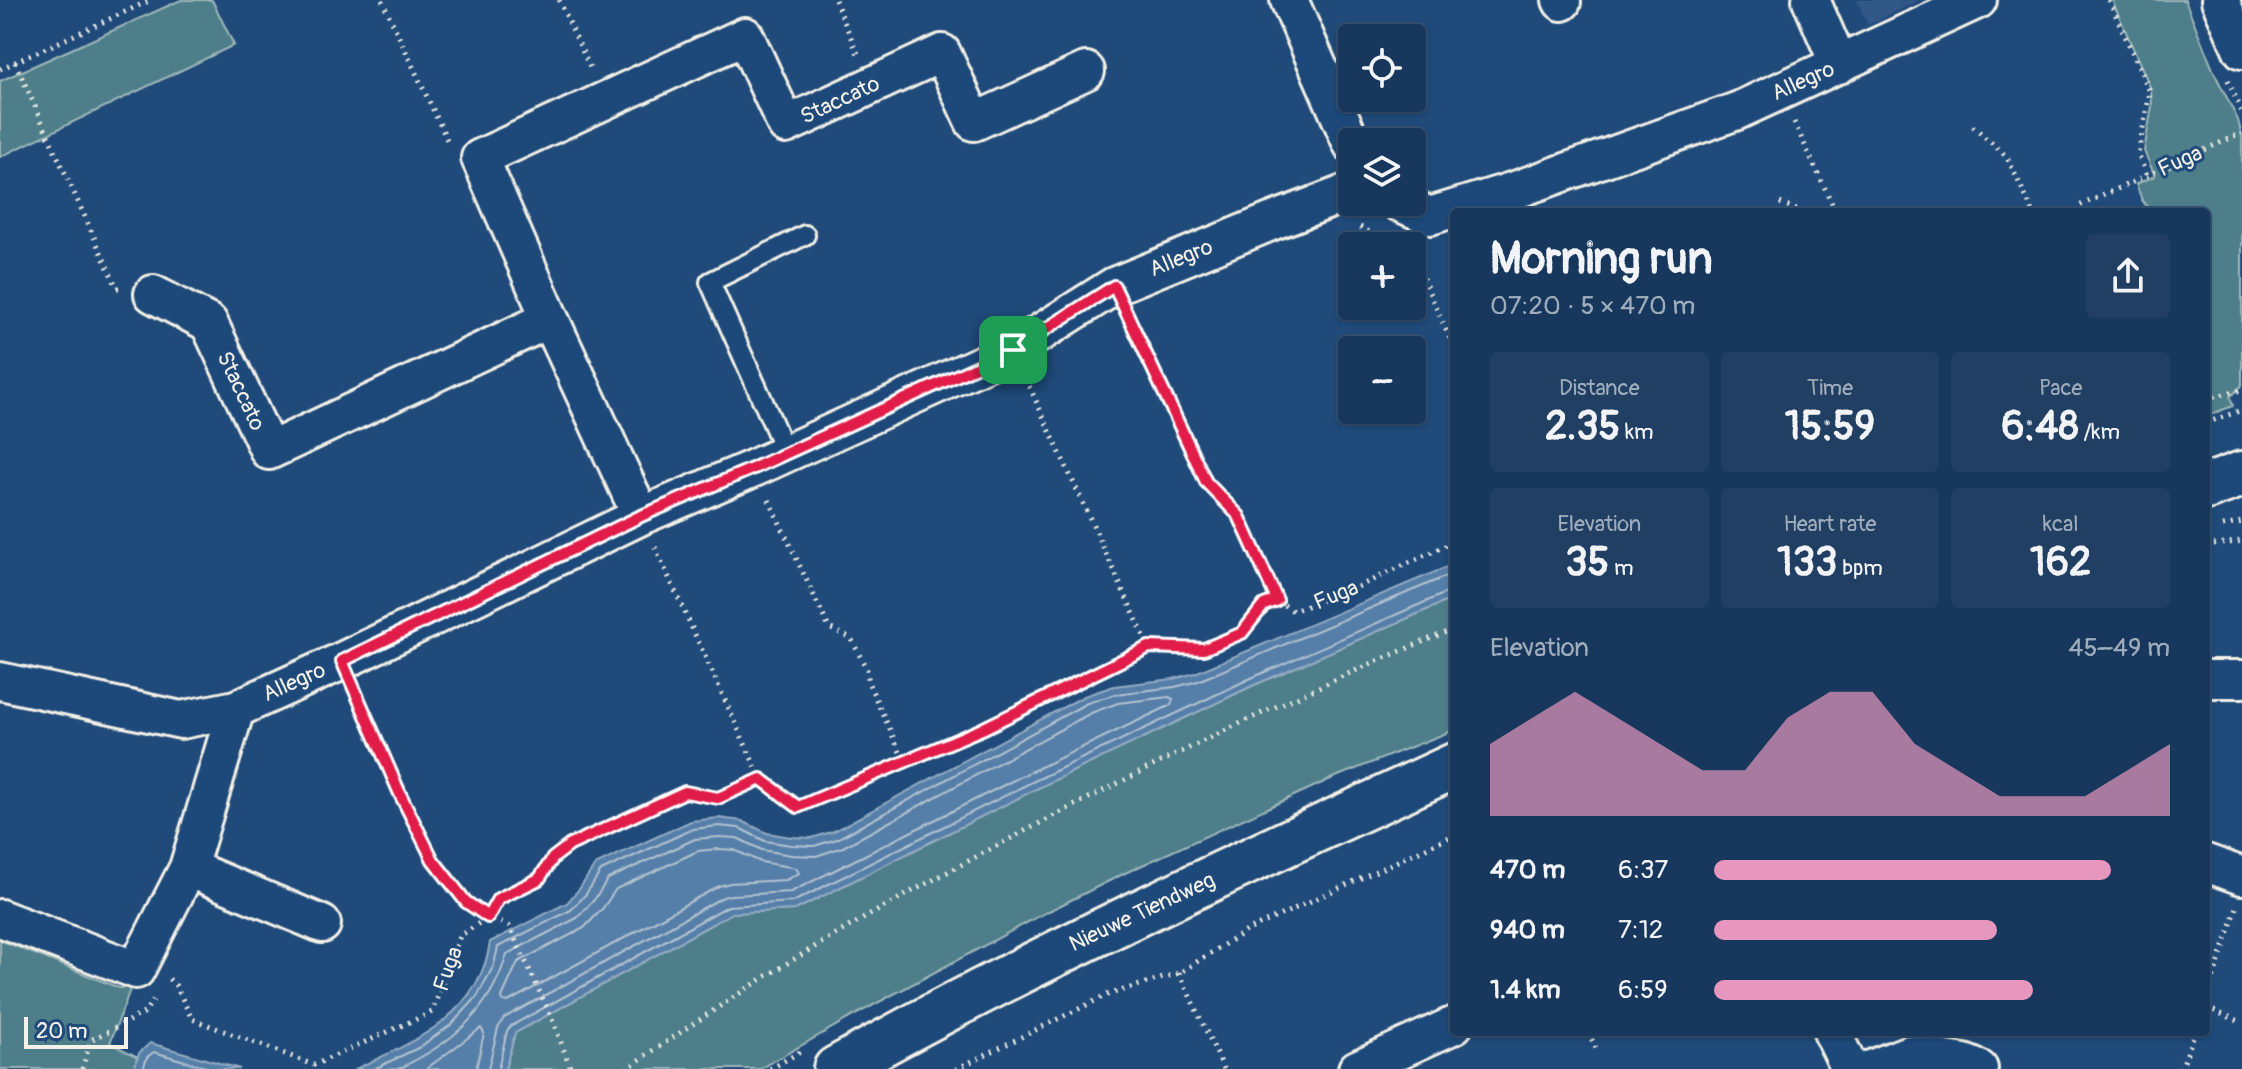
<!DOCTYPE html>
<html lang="en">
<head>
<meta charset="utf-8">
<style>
  :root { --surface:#17385c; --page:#203f62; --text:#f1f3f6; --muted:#9eacbb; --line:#365272; --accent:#e797bd }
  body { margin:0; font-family:Pangolin,sans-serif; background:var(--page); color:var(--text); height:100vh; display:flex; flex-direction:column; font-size:30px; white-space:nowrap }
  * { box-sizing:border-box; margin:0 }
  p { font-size:26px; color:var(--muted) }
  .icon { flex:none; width:44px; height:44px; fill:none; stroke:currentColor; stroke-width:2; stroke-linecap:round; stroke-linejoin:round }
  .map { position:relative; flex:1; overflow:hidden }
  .panel { position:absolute; left:1450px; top:208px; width:760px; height:828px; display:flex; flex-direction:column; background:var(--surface); border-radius:8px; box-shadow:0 2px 6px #0004,0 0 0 2px var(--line) }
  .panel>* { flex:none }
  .controls { position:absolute; left:1338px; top:24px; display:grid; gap:16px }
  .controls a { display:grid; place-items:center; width:88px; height:88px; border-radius:8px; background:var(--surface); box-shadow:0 2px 6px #0004,0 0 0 2px var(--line); font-size:40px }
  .scale { position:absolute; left:24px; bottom:20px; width:104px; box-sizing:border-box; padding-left:8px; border:4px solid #f4f1e8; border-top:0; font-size:22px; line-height:28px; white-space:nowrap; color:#f4f1e8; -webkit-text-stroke:6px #1f4a7a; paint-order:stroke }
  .pin { position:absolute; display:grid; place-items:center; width:68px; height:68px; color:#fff; margin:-34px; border-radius:16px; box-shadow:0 4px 12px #0006 }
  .round { display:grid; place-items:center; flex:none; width:84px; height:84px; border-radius:8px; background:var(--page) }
  .summary { display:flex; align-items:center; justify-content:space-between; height:136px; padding:0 40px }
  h1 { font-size:44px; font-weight:800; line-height:60px }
  .stats { display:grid; grid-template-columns:repeat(3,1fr); gap:12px; height:136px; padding:8px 40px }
  .stats div { display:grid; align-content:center; border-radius:8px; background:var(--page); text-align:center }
  .stats b { font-size:40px; font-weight:800 }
  .stats small { font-size:22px; font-weight:400 }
  .stats p { font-size:22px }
  .chart { height:224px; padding:16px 40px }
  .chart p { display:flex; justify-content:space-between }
  .chart svg { width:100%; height:144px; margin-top:8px; fill:var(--accent); opacity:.7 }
  ul { padding:0 40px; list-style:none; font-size:26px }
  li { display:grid; grid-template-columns:128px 96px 1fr; align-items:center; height:60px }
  li i { height:20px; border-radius:10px; background:var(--accent) }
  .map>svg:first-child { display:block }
  .built { fill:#315887 }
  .green { fill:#4d7e8a; stroke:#a0b8b9; stroke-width:2 }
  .water { fill:#547ea9; stroke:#94acc2; stroke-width:2 }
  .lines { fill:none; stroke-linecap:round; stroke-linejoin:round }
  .shore { stroke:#b4c3cf; stroke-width:2 }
  .service-casing { stroke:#f4f1e8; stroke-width:24 }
  .minor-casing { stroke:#f4f1e8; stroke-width:42 }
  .tertiary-casing { stroke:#f4f1e8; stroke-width:50 }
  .path { stroke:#f4f1e8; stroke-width:5; stroke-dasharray:2 6; stroke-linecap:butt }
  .service { stroke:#1f4a7a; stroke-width:18 }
  .minor { stroke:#1f4a7a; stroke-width:36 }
  .tertiary { stroke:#1f4a7a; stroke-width:44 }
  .route-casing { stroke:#fff; stroke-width:16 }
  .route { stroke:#e11d48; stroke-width:10 }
  .labels { text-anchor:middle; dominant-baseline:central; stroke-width:6; stroke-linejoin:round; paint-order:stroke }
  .street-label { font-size:22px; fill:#f4f1e8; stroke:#1f4a7a }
</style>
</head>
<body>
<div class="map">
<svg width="2242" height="1069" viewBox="0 0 2242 1069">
  <rect width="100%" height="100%" fill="#1f4a7a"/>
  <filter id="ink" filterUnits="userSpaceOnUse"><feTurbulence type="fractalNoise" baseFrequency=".0125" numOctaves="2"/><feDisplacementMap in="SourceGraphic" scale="16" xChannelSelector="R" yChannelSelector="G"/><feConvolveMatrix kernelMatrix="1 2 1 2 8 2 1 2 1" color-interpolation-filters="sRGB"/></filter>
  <g filter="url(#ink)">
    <path class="built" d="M1857 0H1919L1868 25Z"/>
    <path class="green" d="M181 0H212L234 45 0 157V81Z
      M2112 0H2185L2214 72 2238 120 2242 137V385L2230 397 2233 406 2206 416V212H2151L2142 200 2136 184 2155 176 2144 151 2152 106 2151 89Z
      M1454 598V730L1333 778 1125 873 1043 914 855 1015 760 1069H505L515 1033 732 913 795 910 1034 790 1252 686Z
      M0 940 119 988 131 987 110 1043 138 1057 134 1069H0Z"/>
    <path class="water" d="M1454 564V598L1252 686 1034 790 795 910 732 913 515 1033 505 1069H355C414 1042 480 1015 490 942L567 903 580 888 595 865 691 821 719 818 742 821 767 833 791 837 812 838 834 831 1084 696 1114 686 1173 679 1195 673Z
      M150 1043 240 1069H134L139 1053Z"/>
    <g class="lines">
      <path class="shore" d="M719 849 734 850 761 862 796 868 799 873 786 880 730 883 719 886 508 1002 503 1001 502 997 518 962 584 928 603 908 616 889 698 851Z
        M143 1069 147 1057 154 1052 212 1069
        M374 1069 420 1047 452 1024 477 997 494 965 498 947 571 910 586 894 601 871 693 829 719 826 739 828 765 841 791 845 814 846 837 839 1087 703 1116 694 1175 687 1198 681 1454 573
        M398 1069C451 1044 490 1012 507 954L577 918 594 900 608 879 695 839 719 837 737 838 762 850 791 855 816 856 843 847 1091 713 1118 703 1169 697 1173 699 1171 705 1026 774 791 892 731 895 723 897 504 1018 498 1028 488 1069
        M426 1069 481 1028 484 1033 476 1069
        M498 1069 507 1031 511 1026 728 906 793 902 1030 783 1249 679 1448 592 1454 591"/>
      <g class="service-casing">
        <path id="service" d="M786 453 710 282 805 235"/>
      </g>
      <g class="minor-casing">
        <path id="minor" d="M1289 0 1352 144
          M1561 0 1562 2
          M1811 0 1839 65
          M2220 0 2242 50
          M1398 202 1430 216 1518 189 1737 111 1978 0
          M153 294 209 323 269 451 550 319
          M641 516 550 319 480 158 745 36 786 125 942 53 974 122 1086 71
          M2206 679H2242
          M0 681 181 720 236 709 342 661 641 516 754 468 1013 350 1114 286 1273 221 1352 191
          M2206 863 2242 876
          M188 868 322 924
          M0 918 136 970 188 868 236 709
          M1832 1032 1850 1069
          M1357 1069 1454 1025
          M1871 1069 1909 1054 1964 1063 1979 1069"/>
      </g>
      <g class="tertiary-casing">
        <path id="tertiary" d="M2206 487 2242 474
          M836 1069C1036 957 1246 862 1454 766"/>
      </g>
      <path class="path" d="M382 0 449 144
        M559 0 590 68
        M835 0 858 54
        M2109 0 2150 92 2138 154 2147 176
        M15 62 117 288H121
        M0 69 151 0
        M2228 80 2242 112
        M1794 122 1836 212
        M1973 126 2007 157 2033 212
        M1780 203 1797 210
        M2077 212 2079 206 2242 133
        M1360 227 1395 246
        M1413 256 1454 348
        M1128 316 1206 482 1239 516 1277 600
        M1026 379 1149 647
        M2206 398 2242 390
        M2206 423 2242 410
        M769 500 829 628 851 638 867 670 869 684 905 763
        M2223 526 2242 522
        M2206 546 2242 541
        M655 547 761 779
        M355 691 401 796 433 860 466 902 488 917 509 926 551 1016 571 1069
        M1179 973 1224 1069
        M169 979 176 986 192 1019 314 1065 432 1012 460 936 488 917 498 899 539 879 553 858 570 845 685 792 718 798 761 779 798 807 982 729 1149 647 1204 649 1242 633 1264 605 1277 600 1293 611 1353 589 1445 546 1454 530
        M2206 1001 2237 907
        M2206 1008 2242 1022
        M1588 1032 1597 1050
        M82 1069 91 1040 144 1013 153 1000
        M626 1069C671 1039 716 1008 762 979 846 926 934 879 1021 833 1163 759 1306 689 1454 629
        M770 1069 800 1052
        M956 1069 1107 995 1179 973 1244 932 1454 835
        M2181 1069 2195 1032"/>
      <use href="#service" class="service"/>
      <use href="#minor" class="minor"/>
      <use href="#tertiary" class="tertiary"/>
    </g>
  </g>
  <g class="lines" filter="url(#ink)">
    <g class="route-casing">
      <path id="route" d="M1114 286 1206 482 1239 516 1277 600 1264 605 1242 633 1204 649 1149 647 982 729 798 807 761 779 718 798 685 792 570 845 553 858 539 879 498 899 488 917 466 902 433 860 401 796 342 661 641 516 754 468 1013 350Z"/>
    </g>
    <use href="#route" class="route"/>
  </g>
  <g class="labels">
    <g class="street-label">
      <text transform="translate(1803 81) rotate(-24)">Allegro</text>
      <text transform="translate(840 100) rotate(-25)">Staccato</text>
      <text transform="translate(2180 161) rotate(-24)">Fuga</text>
      <text transform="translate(1181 258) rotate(-22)">Allegro</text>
      <text transform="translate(241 391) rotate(65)">Staccato</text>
      <text transform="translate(1336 595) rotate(-22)">Fuga</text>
      <text transform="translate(294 682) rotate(-24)">Allegro</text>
      <text transform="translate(1142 912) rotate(-25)">Nieuwe Tiendweg</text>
      <text transform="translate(448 969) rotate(-70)">Fuga</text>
    </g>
  </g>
</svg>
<div class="controls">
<a><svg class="icon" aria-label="locate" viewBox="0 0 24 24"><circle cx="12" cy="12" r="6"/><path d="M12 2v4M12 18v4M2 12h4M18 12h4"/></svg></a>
<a><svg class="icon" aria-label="layers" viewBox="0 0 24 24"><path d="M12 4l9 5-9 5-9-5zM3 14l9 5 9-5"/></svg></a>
<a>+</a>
<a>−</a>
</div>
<div class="scale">20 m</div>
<div class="pin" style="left:1013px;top:350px;background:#1e9e55"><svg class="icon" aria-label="arrive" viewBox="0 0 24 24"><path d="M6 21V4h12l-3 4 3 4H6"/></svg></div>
<section class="panel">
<div class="summary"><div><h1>Morning run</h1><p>07:20 · 5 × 470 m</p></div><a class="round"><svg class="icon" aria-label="share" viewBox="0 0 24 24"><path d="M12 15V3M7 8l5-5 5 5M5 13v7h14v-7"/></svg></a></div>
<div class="stats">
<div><p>Distance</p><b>2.35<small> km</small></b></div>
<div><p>Time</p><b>15:59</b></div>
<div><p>Pace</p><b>6:48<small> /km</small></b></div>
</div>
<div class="stats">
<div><p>Elevation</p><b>35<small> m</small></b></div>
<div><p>Heart rate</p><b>133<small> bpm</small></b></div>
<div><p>kcal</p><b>162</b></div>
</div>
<div class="chart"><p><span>Elevation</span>45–49 m</p>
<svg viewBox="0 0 160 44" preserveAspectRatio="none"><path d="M0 44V22L10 14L20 6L30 14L40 22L50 30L60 30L70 14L80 6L90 6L100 22L110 30L120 38L130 38L140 38L150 30L160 22V44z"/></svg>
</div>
<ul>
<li><b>470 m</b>6:37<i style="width:87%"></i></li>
<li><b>940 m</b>7:12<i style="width:62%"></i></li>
<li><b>1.4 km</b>6:59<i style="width:70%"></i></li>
</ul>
</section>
</div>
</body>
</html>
